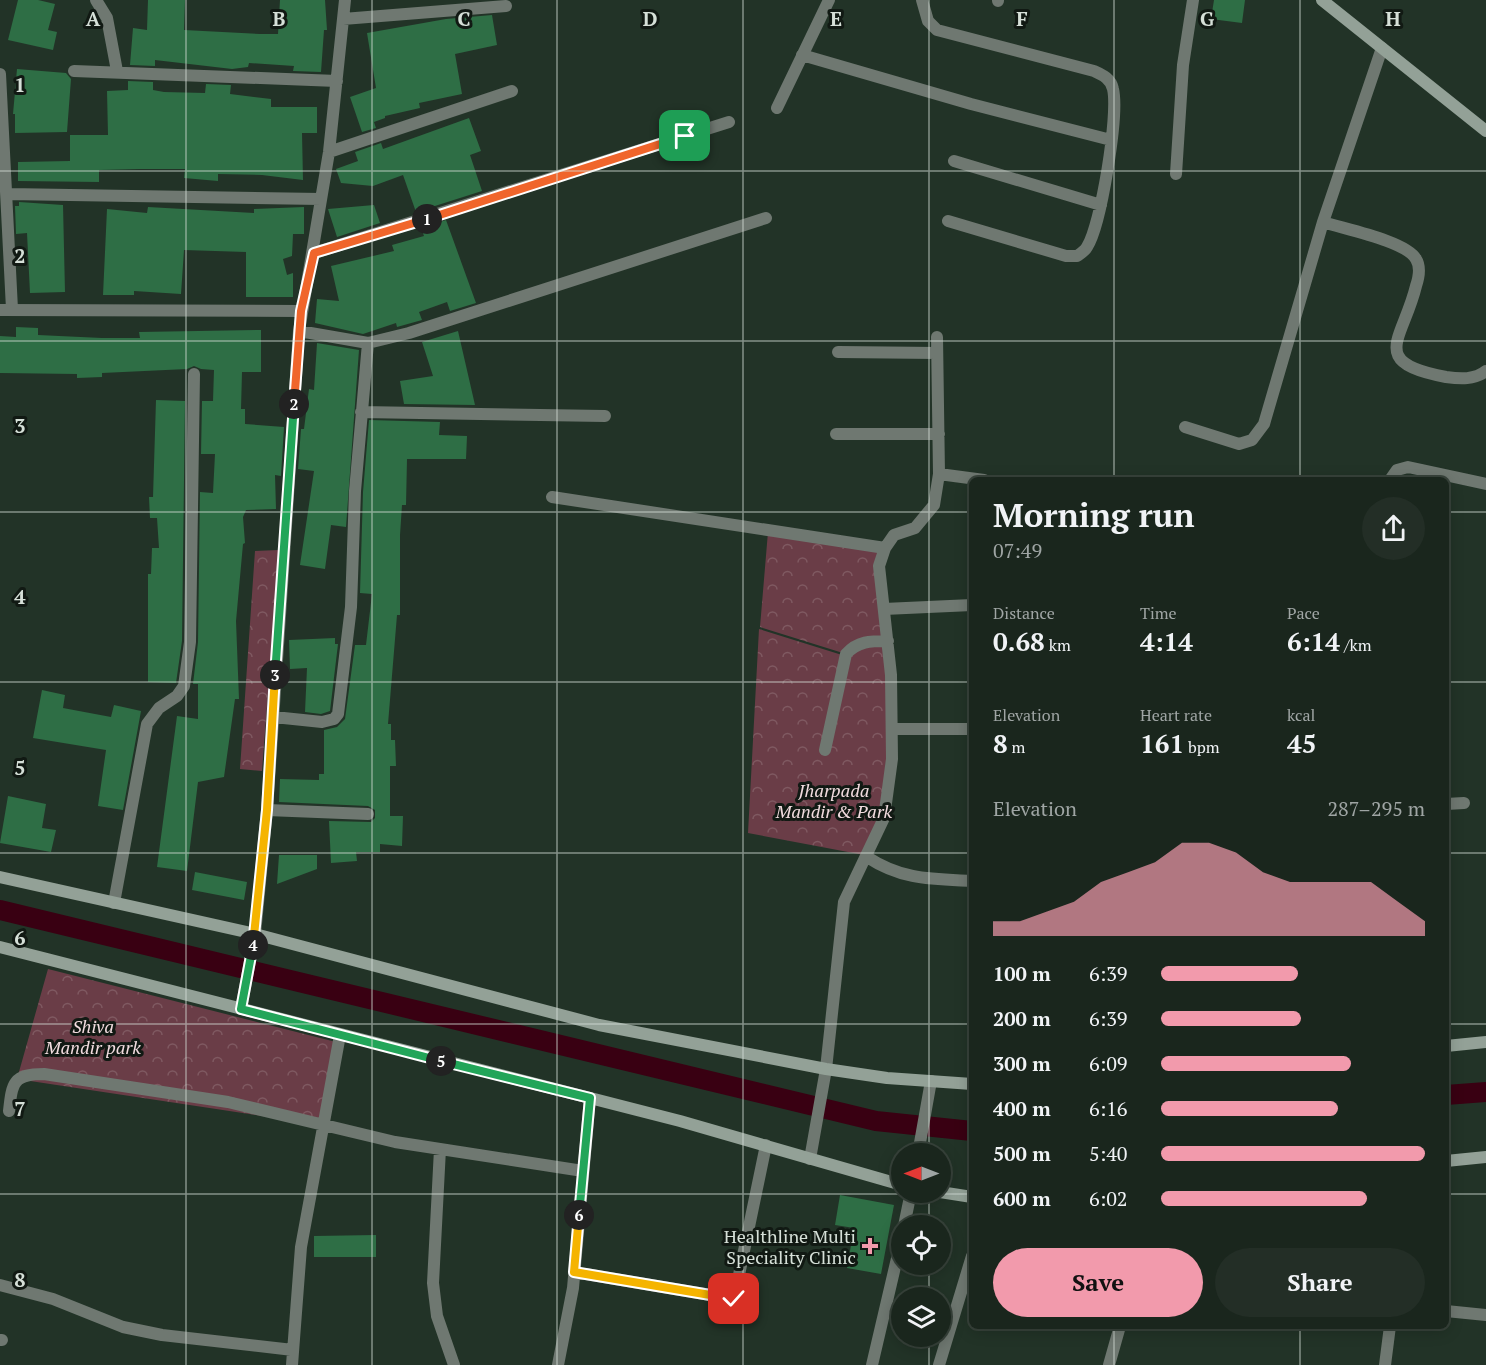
<!DOCTYPE html>
<html lang="en">
<head>
<meta charset="utf-8">
<style>
  :root { --surface:#1a261d; --page:#232e26; --text:#f1f3f6; --muted:#9fa5a4; --line:#38433b; --accent:#f29aac }
  body { margin:0; font-family:"PT Serif",serif; background:var(--page); color:var(--text); height:100vh; display:flex; flex-direction:column; font-size:22px; white-space:nowrap }
  * { box-sizing:border-box; margin:0 }
  p { font-size:20px; color:var(--muted) }
  .icon { flex:none; width:33px; height:33px; fill:none; stroke:currentColor; stroke-width:2; stroke-linecap:round; stroke-linejoin:round }
  .map { position:relative; flex:1; overflow:hidden }
  .drawer { position:absolute; left:969px; top:477px; width:480px; height:852px; display:flex; flex-direction:column; background:var(--surface); border-radius:9px; box-shadow:0 3px 15px #0003,0 0 0 2px var(--line) }
  .drawer>* { flex:none }
  .needle { width:39px; rotate:270deg }
  .tools { position:absolute; left:891px; top:1143px; display:grid; gap:12px }
  .tools a { display:grid; place-items:center; width:60px; height:60px; border-radius:50%; background:var(--surface); box-shadow:0 3px 15px #0003,0 0 0 2px var(--line); font-size:30px }
  .pin { position:absolute; display:grid; place-items:center; width:51px; height:51px; color:#fff; margin:-26px; border-radius:12px; box-shadow:0 3px 9px #0006 }
  .km { position:absolute; width:30px; height:30px; margin:-15px; border-radius:50%; background:#222; color:#fff; font-size:16px; line-height:30px; text-align:center }
  .round { display:grid; place-items:center; flex:none; width:63px; height:63px; border-radius:32px; background:var(--page) }
  .overview { display:flex; align-items:center; justify-content:space-between; height:102px; padding:0 24px }
  h1 { font-size:33px; font-weight:700; line-height:45px }
  .stats { display:grid; grid-template-columns:repeat(3,1fr); gap:9px; height:102px; padding:6px 24px }
  .stats div { display:grid; align-content:center }
  .stats b { font-size:26px; font-weight:700 }
  .stats small { font-size:16px; font-weight:400 }
  .stats p { font-size:16px }
  .chart { height:168px; padding:12px 24px }
  .chart p { display:flex; justify-content:space-between }
  .chart svg { width:100%; height:108px; margin-top:6px; fill:var(--accent); opacity:.7 }
  .cta { display:flex; gap:12px; margin-top:auto; padding:12px 24px }
  .cta a { flex:1; height:69px; border-radius:36px; background:var(--accent); color:#111; font-size:24px; font-weight:700; line-height:69px; text-align:center }
  .cta a+a { background:var(--page); color:var(--text) }
  ul { padding:0 24px; list-style:none; font-size:20px }
  li { display:grid; grid-template-columns:96px 72px 1fr; align-items:center; height:45px }
  li i { height:15px; border-radius:8px; background:var(--accent) }
  .map>svg:first-child { display:block }
  .park { fill:url(#park-crowns) }
  .lines { fill:none; stroke-linecap:round; stroke-linejoin:round }
  .canal { stroke:#390012; stroke-width:20 }
  .building { fill:#2e6e45 }
  .street { stroke:#6f7871; stroke-width:12 }
  .secondary { stroke:#93a197; stroke-width:12 }
  .split-1-casing { stroke:#fff; stroke-width:12 }
  .split-2-casing { stroke:#fff; stroke-width:12 }
  .split-3-casing { stroke:#fff; stroke-width:12 }
  .split-4-casing { stroke:#fff; stroke-width:12 }
  .split-5-casing { stroke:#fff; stroke-width:12 }
  .split-6-casing { stroke:#fff; stroke-width:12 }
  .split-7-casing { stroke:#fff; stroke-width:12 }
  .split-1 { stroke:#f0652b; stroke-width:8 }
  .split-2 { stroke:#f0652b; stroke-width:8 }
  .split-3 { stroke:#22a559; stroke-width:8 }
  .split-4 { stroke:#f5b400; stroke-width:8 }
  .split-5 { stroke:#22a559; stroke-width:8 }
  .split-6 { stroke:#22a559; stroke-width:8 }
  .split-7 { stroke:#f5b400; stroke-width:8 }
  .grid { fill:none; stroke:#d6e0d8; stroke-width:1.5; stroke-opacity:0.55 }
  .poi-dot { fill:#f29aac; stroke:#111913; stroke-width:2 }
  .labels { text-anchor:middle; dominant-baseline:central; stroke-width:6; stroke-linejoin:round; paint-order:stroke }
  .park-label { font-size:18px; font-style:italic; fill:#f2dcdf; stroke:#111913 }
  .poi-label { font-size:18px; fill:#d6e0d8; stroke:#111913; text-anchor:end }
  .grid-label { font-size:20px; text-anchor:middle; font-weight:bold; fill:#d6e0d8; stroke:#111913; stroke-width:6; stroke-linejoin:round; paint-order:stroke }
</style>
</head>
<body>
<div class="map">
<svg width="1486" height="1365" viewBox="0 0 1486 1365">
  <defs>
    <pattern id="park-crowns" width="20" height="18" patternUnits="userSpaceOnUse" patternTransform="scale(1.5)"><rect width="20" height="18" fill="#6a3d47"/><path d="M2 6a3 3 0 1 1 6 0M12 15a3 3 0 1 1 6 0" fill="none" stroke="#7f5961"/></pattern>
  </defs>
  <rect width="100%" height="100%" fill="#223327"/>
  <path class="park" d="M768 532 883 549 886 640 843 653 760 627Z
    M279 550 262 771 240 769 255 551Z
    M759 629 842 655 848 656 856 647 885 644 889 729 881 818 864 855 748 833Z
    M48 969 336 1042 322 1125 17 1079Z"/>
  <g class="lines">
    <path class="canal" d="M0 910 876 1121 972 1131
      M1446 1095 1486 1092"/>
  </g>
  <path class="building" d="M18 0H38L55 4 48 30 57 32 53 50 8 40Z
    M148 0H185L184 30 260 34H278L280 0H325L327 30H324L321 72 293 71 294 66 249 63 248 67 232 69 155 60V66L130 65 133 28 147 30Z
    M1214 0H1245L1242 23 1211 19Z
    M492 15 497 45 455 54 462 94 419 103 420 108 385 116V118L374 122 376 128 362 132 350 97 376 88 367 33 446 19Z
    M17 69 66 73 71 79 67 132 15 133V114H13Z
    M128 81 153 82V90L164 92 205 93 206 84 231 85 230 94 271 99V107H317V133H302L303 180 262 175 218 174V181L184 178 185 169H140L99 170V182L18 181V162L70 161V135H108L107 91 128 90Z
    M469 118 481 151 470 155 482 191 416 212 403 175 373 186 341 183 336 169 358 161 355 152 381 143 383 149Z
    M19 202 63 205 65 292 30 293 27 233 16 234 15 206H19Z
    M374 205 380 223 337 237 328 209Z
    M148 207 254 213V209L304 207V234H293L292 256 283 259 287 275 293 273V297H246V252L184 250 181 294 134 291V295H103L107 209 147 213Z
    M446 220 476 303 450 311 447 302 419 312 422 320 397 327 396 323 363 334 315 323 317 299 339 301 331 266 394 251 392 245 424 236 421 228Z
    M16 327 38 328V335L102 338H140L139 332 261 330V372H242L241 409H245V424L284 427 281 476 275 475 276 509 246 510 243 517 245 543 243 544 236 621 239 699H235L224 777 198 782 187 871 157 867 177 716 198 719V684H193L198 642 200 492 213 493 215 454H201L202 401H213L214 370 201 369 194 366 187 369 102 373V377L77 378V374L0 373V336L16 337Z
    M458 331 475 405 404 404 400 381 433 376 422 342Z
    M317 343 359 350 346 527 331 525 325 569 300 565 314 471 298 469 301 429H304L309 389 314 390Z
    M156 400 185 401 182 641 176 683 148 682V574H151L152 548H159L157 518H150L149 497H153Z
    M369 420 440 422 439 435 467 436 466 459H407L406 505H402L400 535V615H397L388 724H391V740H395L396 766H390V816H403L402 846 380 844V852H356L357 861 331 863 329 821 371 822 375 818V810L368 806 279 802 280 779 319 780V774H324V730L337 727 345 719 355 645H366L372 594 360 593 363 492Z
    M335 638V644H338L330 711 321 714 305 712 307 668 290 669 289 640Z
    M42 690 65 695 63 708 111 717 114 705 141 711 123 810 98 806 106 750 33 738Z
    M8 796 46 804 42 828 56 830 51 852 0 843Z
    M279 855H317V869L277 884Z
    M195 872 247 882 244 900 192 890Z
    M840 1195 894 1205 881 1274 847 1268 854 1228 835 1225Z
    M376 1235V1257H314V1236Z"/>
  <g class="lines">
    <path class="street" d="M96 0 107 18 117 71
      M922 0 928 21 937 30 1094 71C1103 75 1111 79 1113 89 1119 115 1101 225 1087 247 1085 251 1080 254 1077 256H1066L948 221
      M998 1V0
      M343 19 506 6
      M802 55 971 104 1111 140
      M74 71 337 81
      M0 74 12 309
      M777 108 829 0
      M329 152 512 91
      M954 161 1101 205
      M1176 174 1183 65 1193 0
      M8 194 321 199
      M1323 222C1344 229 1406 241 1416 259 1421 267 1419 277 1416 286 1403 340 1367 362 1446 377 1460 379 1475 380 1486 371
      M314 253 729 122
      M0 310 301 311
      M299 331 368 343 409 333 766 218
      M838 352 937 353
      M361 412 605 416
      M1185 427 1239 444 1252 440 1264 424 1323 222 1382 48
      M836 434H939
      M939 474 984 480
      M1390 480 1397 470 1408 467 1486 484
      M552 497 885 548
      M884 609 972 605
      M274 717 322 722 334 719 338 714 351 607 355 491 368 343
      M892 729H972
      M825 750 846 654C858 641 870 641 888 641
      M1446 804 1464 803
      M267 810 368 814
      M867 857C902 880 931 879 972 881
      M114 903 147 724 159 708 177 696 184 686 190 642 194 374
      M241 1009 255 934 267 810 299 331 329 152 345 0
      M9 1111C12 1083 13 1074 44 1074L228 1102 395 1142 583 1171
      M440 1149 433 1283 437 1316 454 1365
      M918 1154 931 1081
      M810 1159 826 1069 844 902 884 818 892 759 891 675 879 566 885 548 894 535 915 528 934 505 939 474 937 337
      M904 1226 911 1192
      M574 1272 734 1299 766 1145
      M0 1285 53 1299 123 1327 162 1335 293 1350
      M1446 1311 1486 1315
      M0 1340H2
      M292 1365 301 1247 340 1035
      M558 1365 573 1288 590 1098
      M872 1365 902 1237
      M939 1365 972 1256
      M1109 1365 1120 1326
      M1385 1365 1390 1326"/>
    <path class="secondary" d="M1322 0 1486 131
      M0 877 255 934 599 1025 826 1069 887 1078 972 1084
      M0 947 680 1121 902 1185
      M1446 1046 1486 1042
      M1446 1161 1486 1157
      M940 1192 972 1197"/>
  </g>
  <g class="lines">
    <g class="split-1-casing">
      <path id="split-1" d="M427 219 685 136"/>
    </g>
    <g class="split-2-casing">
      <path id="split-2" d="M294 404 301 311 314 253 427 219"/>
    </g>
    <g class="split-3-casing">
      <path id="split-3" d="M275 675 294 404"/>
    </g>
    <g class="split-4-casing">
      <path id="split-4" d="M253 945 267 810 275 675"/>
    </g>
    <g class="split-5-casing">
      <path id="split-5" d="M253 945 241 1009 441 1061"/>
    </g>
    <g class="split-6-casing">
      <path id="split-6" d="M441 1061 590 1098 579 1215"/>
    </g>
    <g class="split-7-casing">
      <path id="split-7" d="M579 1215 574 1272 734 1299"/>
    </g>
    <use href="#split-1" class="split-1"/>
    <use href="#split-2" class="split-2"/>
    <use href="#split-3" class="split-3"/>
    <use href="#split-4" class="split-4"/>
    <use href="#split-5" class="split-5"/>
    <use href="#split-6" class="split-6"/>
    <use href="#split-7" class="split-7"/>
  </g>
  <path class="grid" d="M186 0V1365M372 0V1365M557 0V1365M743 0V1365M929 0V1154M1114 0V480M1300 0V480M0 171H1486M0 341H1486M0 512H972M1446 512H1486M0 682H972M1446 682H1486M0 853H972M1446 853H1486M0 1024H972M1446 1024H1486M929 1192V1226M0 1194H972M1446 1194H1486M929 1264V1298M1114 1326V1365M1300 1326V1365M929 1336V1365"/>
  <path class="poi-dot" d="M867 1237h6v6h6v6h-6v6h-6v-6h-6v-6h6z"/>
  <g class="labels">
    <g class="park-label">
      <text x="834" y="790">Jharpada<tspan x="834" dy="21">Mandir &amp; Park</tspan></text>
      <text x="93" y="1026">Shiva<tspan x="93" dy="21">Mandir park</tspan></text>
    </g>
    <g class="poi-label">
      <text x="856" y="1236">Healthline Multi<tspan x="856" dy="21">Speciality Clinic</tspan></text>
    </g>
  </g>
  <g class="grid-label">
    <text x="93" y="26">A</text>
    <text x="279" y="26">B</text>
    <text x="464" y="26">C</text>
    <text x="650" y="26">D</text>
    <text x="836" y="26">E</text>
    <text x="1022" y="26">F</text>
    <text x="1207" y="26">G</text>
    <text x="1393" y="26">H</text>
    <text x="20" y="92">1</text>
    <text x="20" y="263">2</text>
    <text x="20" y="433">3</text>
    <text x="20" y="604">4</text>
    <text x="20" y="775">5</text>
    <text x="20" y="945">6</text>
    <text x="20" y="1116">7</text>
    <text x="20" y="1287">8</text>
  </g>
</svg>
<div class="tools">
<a><svg class="needle" viewBox="-14 -14 28 28"><path d="M0-13l5 13h-10z" fill="#e53935"/><path d="M0 13l5-13h-10z" fill="#9fa5a4"/></svg></a>
<a><svg class="icon" aria-label="locate" viewBox="0 0 24 24"><circle cx="12" cy="12" r="6"/><path d="M12 2v4M12 18v4M2 12h4M18 12h4"/></svg></a>
<a><svg class="icon" aria-label="layers" viewBox="0 0 24 24"><path d="M12 4l9 5-9 5-9-5zM3 14l9 5 9-5"/></svg></a>
</div>
<div class="pin" style="left:685px;top:136px;background:#1e9e55"><svg class="icon" aria-label="arrive" viewBox="0 0 24 24"><path d="M6 21V4h12l-3 4 3 4H6"/></svg></div>
<div class="pin" style="left:734px;top:1299px;background:#d93025"><svg class="icon" aria-label="check" viewBox="0 0 24 24"><path d="M5 12l5 5 9-10"/></svg></div>
<b class="km" style="left:427px;top:219px">1</b>
<b class="km" style="left:294px;top:404px">2</b>
<b class="km" style="left:275px;top:675px">3</b>
<b class="km" style="left:253px;top:945px">4</b>
<b class="km" style="left:441px;top:1061px">5</b>
<b class="km" style="left:579px;top:1215px">6</b>
<section class="drawer">
<div class="overview"><div><h1>Morning run</h1><p>07:49</p></div><a class="round"><svg class="icon" aria-label="share" viewBox="0 0 24 24"><path d="M12 15V3M7 8l5-5 5 5M5 13v7h14v-7"/></svg></a></div>
<div class="stats">
<div><p>Distance</p><b>0.68<small> km</small></b></div>
<div><p>Time</p><b>4:14</b></div>
<div><p>Pace</p><b>6:14<small> /km</small></b></div>
</div>
<div class="stats">
<div><p>Elevation</p><b>8<small> m</small></b></div>
<div><p>Heart rate</p><b>161<small> bpm</small></b></div>
<div><p>kcal</p><b>45</b></div>
</div>
<div class="chart"><p><span>Elevation</span>287–295 m</p>
<svg viewBox="0 0 160 44" preserveAspectRatio="none"><path d="M0 44V38L10 38L20 34L30 30L40 22L50 18L60 14L70 6L80 6L90 10L100 18L110 22L120 22L130 22L140 22L150 30L160 38V44z"/></svg>
</div>
<ul>
<li><b>100 m</b>6:39<i style="width:52%"></i></li>
<li><b>200 m</b>6:39<i style="width:53%"></i></li>
<li><b>300 m</b>6:09<i style="width:72%"></i></li>
<li><b>400 m</b>6:16<i style="width:67%"></i></li>
<li><b>500 m</b>5:40<i style="width:100%"></i></li>
<li><b>600 m</b>6:02<i style="width:78%"></i></li>
</ul>
<div class="cta"><a>Save</a><a>Share</a></div>
</section>
</div>
</body>
</html>
